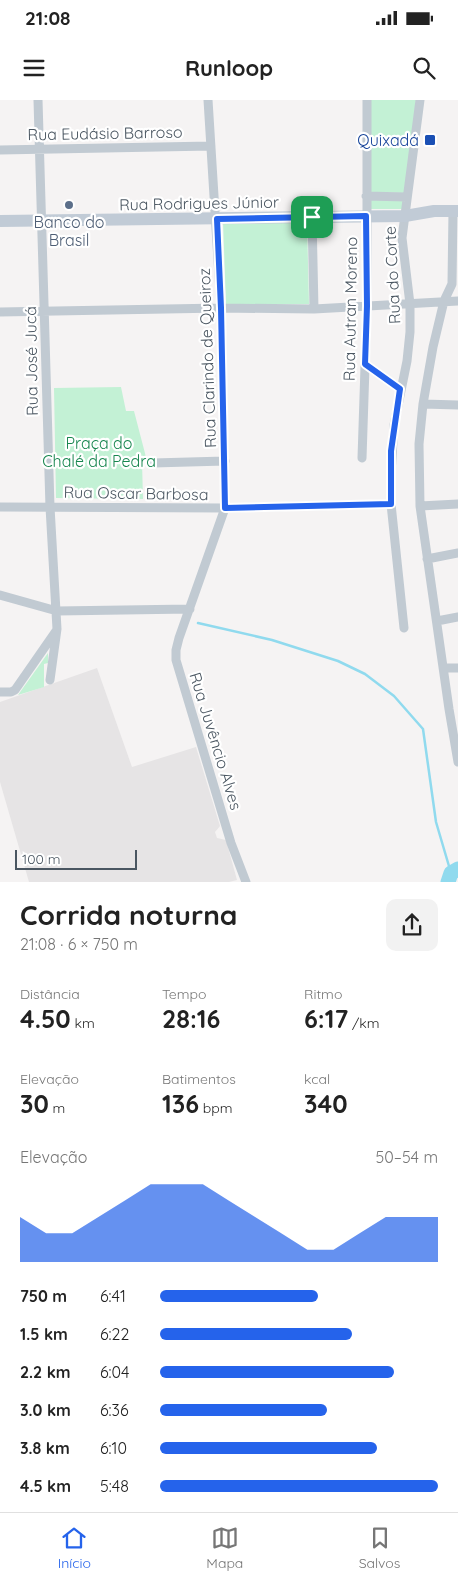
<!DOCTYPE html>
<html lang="pt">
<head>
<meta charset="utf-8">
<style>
  :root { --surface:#fff; --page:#f2f2f2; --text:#222; --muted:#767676; --line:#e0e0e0; --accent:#2563eb }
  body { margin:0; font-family:Quicksand,sans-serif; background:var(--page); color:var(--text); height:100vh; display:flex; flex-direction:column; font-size:19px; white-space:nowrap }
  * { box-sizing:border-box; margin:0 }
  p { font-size:16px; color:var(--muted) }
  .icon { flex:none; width:28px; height:28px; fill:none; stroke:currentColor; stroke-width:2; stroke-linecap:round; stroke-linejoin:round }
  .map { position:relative; height:782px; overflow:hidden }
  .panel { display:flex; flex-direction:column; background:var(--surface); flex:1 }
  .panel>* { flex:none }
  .scale { position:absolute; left:15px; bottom:12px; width:122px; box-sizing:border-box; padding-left:5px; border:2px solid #4a5661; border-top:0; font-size:14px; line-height:18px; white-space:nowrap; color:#4a5661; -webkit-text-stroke:4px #fff; paint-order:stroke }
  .pin { position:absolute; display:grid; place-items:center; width:42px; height:42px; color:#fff; margin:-21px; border-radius:10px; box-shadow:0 2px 8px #0006 }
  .round { display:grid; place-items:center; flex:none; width:52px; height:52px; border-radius:10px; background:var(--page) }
  .overview { display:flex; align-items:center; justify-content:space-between; height:85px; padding:0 20px }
  h1 { font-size:28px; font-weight:700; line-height:38px }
  .metrics { display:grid; grid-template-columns:repeat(3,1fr); gap:8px; height:85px; padding:5px 20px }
  .metrics div { display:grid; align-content:center }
  .metrics b { font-size:25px; font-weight:700 }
  .metrics small { font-size:14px; font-weight:400 }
  .metrics p { font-size:14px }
  .chart { height:140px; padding:10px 20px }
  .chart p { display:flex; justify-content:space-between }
  .chart svg { width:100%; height:90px; margin-top:5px; fill:var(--accent); opacity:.7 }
  ul { padding:0 20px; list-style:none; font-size:16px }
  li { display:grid; grid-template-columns:80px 60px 1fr; align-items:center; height:38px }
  li i { height:12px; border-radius:6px; background:var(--accent) }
  .status { display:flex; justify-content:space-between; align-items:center; height:35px; padding:0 25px; background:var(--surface); direction:ltr }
  .status svg { height:14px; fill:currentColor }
  header { display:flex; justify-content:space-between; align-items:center; height:65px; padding:0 20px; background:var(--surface); font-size:22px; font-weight:700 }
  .tab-bar { display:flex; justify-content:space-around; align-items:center; height:70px; border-top:1px solid var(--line); background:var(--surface); font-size:14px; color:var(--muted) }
  .tab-bar a { display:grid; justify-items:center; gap:2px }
  .tab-bar .active { color:var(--accent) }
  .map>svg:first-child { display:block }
  .education { fill:#e6e4e5 }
  .park { fill:#c3f1d5 }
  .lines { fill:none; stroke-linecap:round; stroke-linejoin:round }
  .stream { stroke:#90daee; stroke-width:2.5 }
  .river { stroke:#90daee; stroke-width:15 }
  .minor { stroke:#c1cad2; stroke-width:9 }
  .secondary { stroke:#c1cbd6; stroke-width:12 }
  .route-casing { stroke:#fff; stroke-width:10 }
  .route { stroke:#2563eb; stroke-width:6 }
  .transit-dot { fill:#1a4fb4; stroke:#fff; stroke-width:2 }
  .service-dot { fill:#5c6f8a; stroke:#fff; stroke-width:2 }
  .labels { text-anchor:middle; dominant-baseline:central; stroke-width:4.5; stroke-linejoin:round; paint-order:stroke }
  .street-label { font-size:16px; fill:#4a5661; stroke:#fff }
  .transit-label { font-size:16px; fill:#164399; stroke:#fff; text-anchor:end }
  .service-label { font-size:16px; fill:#4e5e75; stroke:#fff }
  .park-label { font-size:16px; fill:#17864f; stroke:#fff }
</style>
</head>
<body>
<div class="status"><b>21:08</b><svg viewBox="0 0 49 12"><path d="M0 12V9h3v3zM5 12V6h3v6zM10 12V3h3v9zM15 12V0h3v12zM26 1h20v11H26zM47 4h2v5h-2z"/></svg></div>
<header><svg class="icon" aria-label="menu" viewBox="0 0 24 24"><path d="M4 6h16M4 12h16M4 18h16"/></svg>Runloop<svg class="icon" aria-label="search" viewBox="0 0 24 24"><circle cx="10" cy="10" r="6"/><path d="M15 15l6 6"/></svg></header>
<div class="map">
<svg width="458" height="782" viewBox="0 0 458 782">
  <rect width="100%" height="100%" fill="#f5f3f3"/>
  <path class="education" d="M97 568 132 667 196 647 220 726 215 732 217 738 226 740 237 780 229 782H29L0 682V602Z"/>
  <path class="park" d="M369 0H416L405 93 369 92Z
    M369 100H404V109H369Z
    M307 121 309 204H226L223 122Z
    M121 287 126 311H134L147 361H142L143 399 56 398 54 288Z
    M48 553V563L44 564V587L18 595Z"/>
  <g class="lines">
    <path class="stream" d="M198 523 272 540 338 561 365 574 394 596 423 629 436 722 451 773"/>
    <path class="river" d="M448 782 451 773 458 769"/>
    <path class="minor" d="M38 0 50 407 57 529 50 580
      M208 0 221 208 225 408 179 538 176 550V560L231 743 246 782
      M0 50 211 46
      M366 96 407 97
      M453 111 452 184 444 201 433 247 423 304 419 344 420 406 449 609 458 662
      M312 117 314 209
      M0 212 221 208 314 209 458 201
      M365 264 400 289
      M423 304 458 305
      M362 358 367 206V0
      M153 363 225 361
      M420 406 458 404
      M0 407 225 408 391 404
      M427 459 458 453
      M0 495 57 511 190 509
      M437 521 458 517
      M404 528 391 404V374L394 325 407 261 410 232V204L402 138 420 0
      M444 568H458
      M0 592H11L15 590 56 531"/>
    <path class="secondary" d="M0 121 405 116 434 111H458"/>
  </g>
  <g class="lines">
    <g class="route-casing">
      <path id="route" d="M366 116 367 206 365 264 400 289 391 351V404L225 408 221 208 217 119Z"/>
    </g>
    <use href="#route" class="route"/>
  </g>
  <rect class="transit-dot" x="424" y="34" width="12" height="12" rx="2.5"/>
  <circle class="service-dot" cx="69" cy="105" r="5"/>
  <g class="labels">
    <g class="street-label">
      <text transform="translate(105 33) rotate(-1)">Rua Eudásio Barroso</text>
      <text transform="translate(199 103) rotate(-1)">Rua Rodrigues Júnior</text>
      <text transform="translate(392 175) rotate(-93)">Rua do Corte</text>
      <text transform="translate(350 209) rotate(-89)">Rua Autran Moreno</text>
      <text transform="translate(207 258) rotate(-92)">Rua Clarindo de Queiroz</text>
      <text transform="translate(31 261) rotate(-91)">Rua José Jucá</text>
      <text transform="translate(136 393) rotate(1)">Rua Oscar Barbosa</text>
      <text transform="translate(216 641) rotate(73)">Rua Juvêncio Alves</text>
    </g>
    <g class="transit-label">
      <text x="419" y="40">Quixadá</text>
    </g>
    <g class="service-label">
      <text x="69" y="122">Banco do<tspan x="69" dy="18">Brasil</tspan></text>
    </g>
    <g class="park-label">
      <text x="99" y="343">Praça do<tspan x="99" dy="18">Chalé da Pedra</tspan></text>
    </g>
  </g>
</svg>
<div class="scale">100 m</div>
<div class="pin" style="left:312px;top:117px;background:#1e9e55"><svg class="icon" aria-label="arrive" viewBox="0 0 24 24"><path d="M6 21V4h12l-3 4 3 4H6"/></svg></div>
</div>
<section class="panel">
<div class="overview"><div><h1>Corrida noturna</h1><p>21:08 · 6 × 750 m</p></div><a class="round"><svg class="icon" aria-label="share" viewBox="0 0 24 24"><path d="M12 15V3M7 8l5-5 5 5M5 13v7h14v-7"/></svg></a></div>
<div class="metrics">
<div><p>Distância</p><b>4.50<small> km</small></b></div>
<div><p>Tempo</p><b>28:16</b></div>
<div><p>Ritmo</p><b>6:17<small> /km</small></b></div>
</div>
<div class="metrics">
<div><p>Elevação</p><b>30<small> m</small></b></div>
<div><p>Batimentos</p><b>136<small> bpm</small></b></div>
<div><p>kcal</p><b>340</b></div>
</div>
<div class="chart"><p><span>Elevação</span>50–54 m</p>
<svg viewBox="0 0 160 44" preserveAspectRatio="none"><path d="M0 44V22L10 30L20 30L30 22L40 14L50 6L60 6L70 6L80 14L90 22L100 30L110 38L120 38L130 30L140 22L150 22L160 22V44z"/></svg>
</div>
<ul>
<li><b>750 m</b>6:41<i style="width:57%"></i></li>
<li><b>1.5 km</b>6:22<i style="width:69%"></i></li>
<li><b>2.2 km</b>6:04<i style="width:84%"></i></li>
<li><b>3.0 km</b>6:36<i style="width:60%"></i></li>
<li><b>3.8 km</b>6:10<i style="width:78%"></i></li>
<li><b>4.5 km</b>5:48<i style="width:100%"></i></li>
</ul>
</section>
<nav class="tab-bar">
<a class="active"><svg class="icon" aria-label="home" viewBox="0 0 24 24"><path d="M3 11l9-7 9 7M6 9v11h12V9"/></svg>Início</a>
<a><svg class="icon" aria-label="map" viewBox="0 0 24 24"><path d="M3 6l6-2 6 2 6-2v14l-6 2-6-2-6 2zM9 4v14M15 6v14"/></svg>Mapa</a>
<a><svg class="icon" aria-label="saved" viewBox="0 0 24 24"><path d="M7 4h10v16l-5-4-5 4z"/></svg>Salvos</a>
</nav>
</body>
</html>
